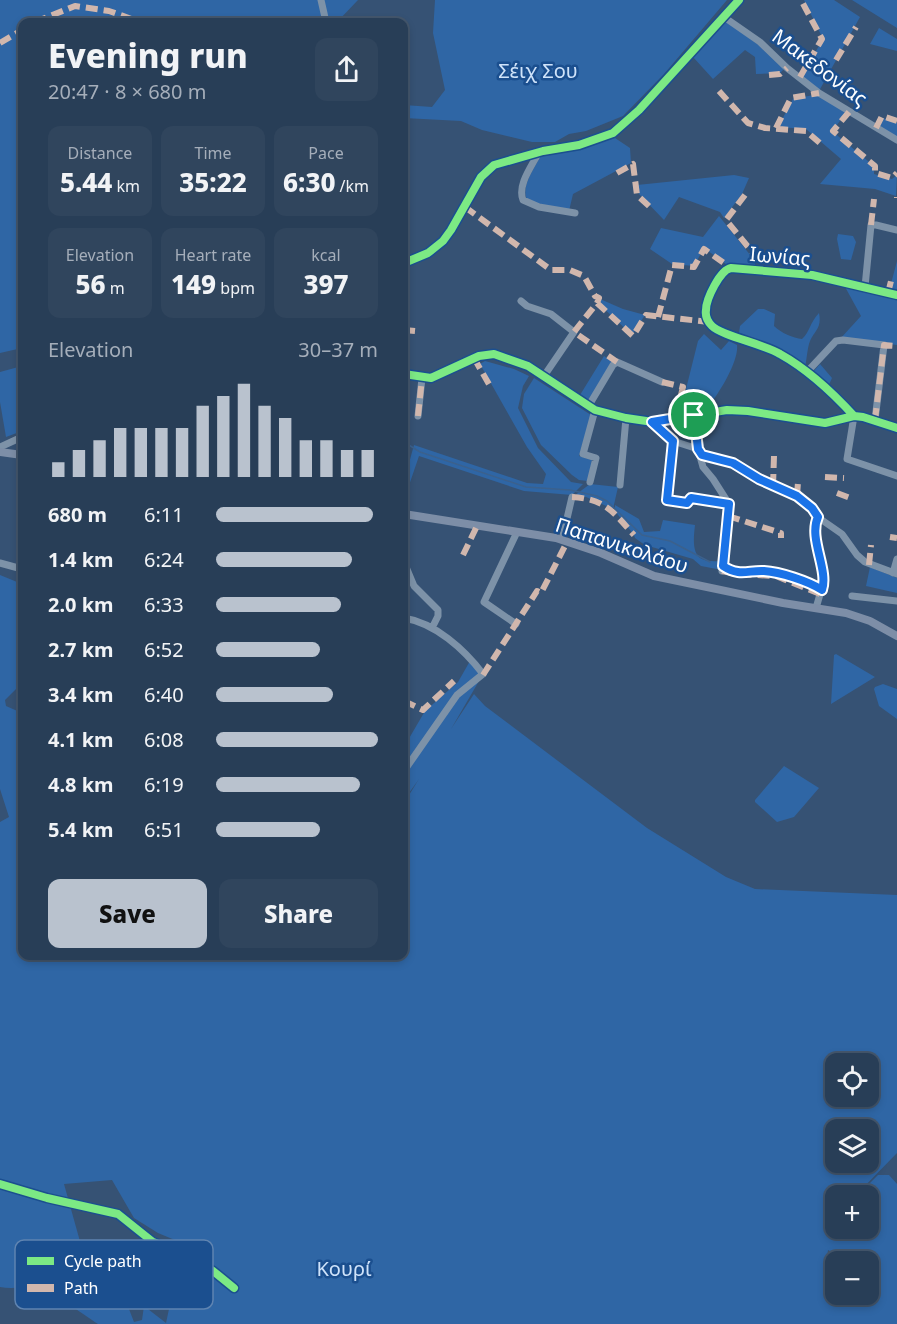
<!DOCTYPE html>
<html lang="en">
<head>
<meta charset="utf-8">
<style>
  :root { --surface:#283e57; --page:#30455d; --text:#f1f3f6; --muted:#a5aeba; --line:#44576d; --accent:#b9c2ce }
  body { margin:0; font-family:"Noto Sans",sans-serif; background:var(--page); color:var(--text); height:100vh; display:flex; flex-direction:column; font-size:22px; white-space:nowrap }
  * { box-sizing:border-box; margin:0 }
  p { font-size:20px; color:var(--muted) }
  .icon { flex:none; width:33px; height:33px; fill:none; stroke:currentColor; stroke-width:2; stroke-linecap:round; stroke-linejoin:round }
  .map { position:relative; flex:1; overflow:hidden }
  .drawer { position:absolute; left:18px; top:18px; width:390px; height:942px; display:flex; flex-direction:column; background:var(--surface); border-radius:12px; box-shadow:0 3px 9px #0003,0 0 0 2px var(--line) }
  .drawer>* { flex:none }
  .buttons { position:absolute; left:825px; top:1053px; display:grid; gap:12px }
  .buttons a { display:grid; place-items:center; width:54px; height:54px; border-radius:12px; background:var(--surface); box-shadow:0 3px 9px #0003,0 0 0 2px var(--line); font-size:30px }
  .pin { position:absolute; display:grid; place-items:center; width:51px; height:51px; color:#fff; margin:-26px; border:3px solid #fff; border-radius:50%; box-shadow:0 2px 6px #0007 }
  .round { display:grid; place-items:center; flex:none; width:63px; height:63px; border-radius:12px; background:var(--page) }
  .overview { display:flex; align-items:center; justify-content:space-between; height:102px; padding:0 30px }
  h1 { font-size:33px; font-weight:800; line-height:45px }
  .stats { display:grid; grid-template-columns:repeat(3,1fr); gap:9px; height:102px; padding:6px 30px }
  .stats div { display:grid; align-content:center; border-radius:12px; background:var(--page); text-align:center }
  .stats b { font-size:26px; font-weight:800 }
  .stats small { font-size:16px; font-weight:400 }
  .stats p { font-size:16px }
  .chart { height:168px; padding:12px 30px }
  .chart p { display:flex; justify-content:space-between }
  .chart svg { width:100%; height:108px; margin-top:6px; stroke:var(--accent); stroke-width:6 }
  .button { display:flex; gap:12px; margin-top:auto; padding:12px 30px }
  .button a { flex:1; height:69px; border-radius:12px; background:var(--accent); color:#111; font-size:24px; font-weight:800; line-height:69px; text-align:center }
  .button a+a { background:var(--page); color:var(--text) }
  ul { padding:0 30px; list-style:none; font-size:20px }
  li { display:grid; grid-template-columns:96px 72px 1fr; align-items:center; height:45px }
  li i { height:15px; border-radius:8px; background:var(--accent) }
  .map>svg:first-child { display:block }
  .green { fill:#2f66a5; fill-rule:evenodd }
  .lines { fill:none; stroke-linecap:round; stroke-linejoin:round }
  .stream { stroke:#3b618d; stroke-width:1.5 }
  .minor { stroke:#7d92a8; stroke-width:7 }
  .major { stroke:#7d8ea7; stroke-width:8 }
  .quiet { stroke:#d1b7ad; stroke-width:6; stroke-dasharray:12 6; stroke-linecap:butt }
  .cycleway-casing { stroke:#1b4f8f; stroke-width:11 }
  .cycleway { stroke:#7ce984; stroke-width:8 }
  .route-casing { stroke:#fff; stroke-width:12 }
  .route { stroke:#1a73e8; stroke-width:8 }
  .labels { text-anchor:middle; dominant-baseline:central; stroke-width:5; stroke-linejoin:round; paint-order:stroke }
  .street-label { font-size:20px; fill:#fff; stroke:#1b4f8f }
  .park-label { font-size:20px; fill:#cfe3fa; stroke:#1b4f8f }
  .key { fill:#1b4f8f; stroke:#5f84b1; stroke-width:1.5 }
  .key-label { font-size:16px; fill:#fff }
</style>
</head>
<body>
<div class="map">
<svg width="897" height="1324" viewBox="0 0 897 1324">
  <rect width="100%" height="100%" fill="#365274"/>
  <path class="green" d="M0 0H358L337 22H22V348L0 353Z
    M435 0H727L664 74 623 116 586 131 569 134 555 142H532L482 130 461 121 404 118V105L432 107 445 90 433 33Z
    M804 0H834L860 17 819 91 801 77 823 39Z
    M852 0H897V28Z
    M726 21 767 51 785 68 780 73 756 74 755 57 745 50 713 79 693 57Z
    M879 28 897 39V51L870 44Z
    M819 94 847 112 832 131 874 166V174L892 179 897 175 896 196 875 189 820 184 841 159 806 129 778 127 793 99Z
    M883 118 897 123V138L877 127Z
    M612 136 630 148 631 163 573 194 569 211 528 201C519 188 535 168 541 155L599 142Z
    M734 175 749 178 742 194 724 218 720 212 679 197 664 220 639 194 637 185Z
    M719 216 755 261V268L730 267 704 248 694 266 672 264 650 249 661 228 703 237Z
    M838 234 853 236 856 242 851 260 841 259 837 239Z
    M897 261V345L840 339 861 316 844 285 888 295Z
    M600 299 623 309 645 315 632 335 598 303Z
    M758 309H764L775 314 774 326C781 333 793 338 802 339 810 332 810 322 819 313 822 328 815 330 810 341 807 349 807 359 805 367L781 349 739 333 740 326Z
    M704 334 721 350 729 341 737 345C739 360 721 390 711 403L704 402 695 406 682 405 698 341Z
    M604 356 612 362 589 400 580 395Z
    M485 361 514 369 529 376 523 386 518 408 538 448 571 482 583 484 572 495 524 491 419 456 404 500V481L414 445 527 483 543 484 546 474 527 447 480 364Z
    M820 364 832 378 828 387 812 373Z
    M22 366V431L6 437 0 402V372Z
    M534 378 591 415 579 456 592 460 588 481 579 480 572 475 541 445 522 408 524 394Z
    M590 484 618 487 613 509 586 497 574 496Z
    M615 505 639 519 644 532 660 531 663 520 695 525C694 535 691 554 702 559 707 562 717 561 723 561L722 570 701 566 693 559 645 545 635 538 634 535 615 511Z
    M870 567 897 578V593L866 586Z
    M0 575 22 584V659L17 688 5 700 6 706 22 713V956H404V803L419 779 404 800V773L458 697 479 681 451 729 474 694 485 706 647 828 726 877 755 889 897 895V1153L856 1195 836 1196V1228H868V1196L858 1195 878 1175H889L897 1184V1324H98C82 1314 51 1289 33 1287 21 1287 11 1289 0 1287V822L9 817 0 789ZM836 1064H868V1096H836ZM836 1130H868V1162H836ZM112 1180 134 1218 158 1233 182 1243 152 1268 145 1296 169 1309 166 1323 144 1306 142 1320 134 1322 105 1247 81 1245 64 1184ZM828 1250 847 1261 868 1262 869 1285 876 1293 871 1299 852 1295 836 1294 835 1286 825 1281Z
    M836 654 875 677 831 704 834 655Z
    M470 661 482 674 456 693 404 768V747L425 711 458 682Z
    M883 684 897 689V719L879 706 874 689 875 687Z
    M784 766 819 788 794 817 777 822 755 802V800Z"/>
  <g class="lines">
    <path class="stream" d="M404 442 420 452 526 487 570 490 597 496 607 501 642 535 670 541 710 562"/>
    <path class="minor" d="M321 0 326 22
      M724 17 760 42 787 68 819 93 897 140
      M539 152C532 166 517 185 523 200L539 207 575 213
      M404 263 428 253 443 241 451 230 481 177 494 165 543 151 579 145 613 133 639 110 739 0
      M865 287 871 225H876L897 230
      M521 301 527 306 551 314 574 332 544 376
      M806 373 836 341 843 340 884 345 875 420
      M404 374 431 378 479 356 494 354 528 366 595 410 626 418 653 422 727 410 748 411 825 423 854 416 863 417 897 428
      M588 407 613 365 617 362 662 382
      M694 415 698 449 703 467 713 479 729 504 722 571
      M418 416 422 378
      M854 416C833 393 807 369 780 354 764 344 722 336 712 326 708 322 705 316 706 310 706 299 720 270 731 268L812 275 897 295
      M854 416 847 459 897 476
      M653 422 673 441 698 449 702 455 733 463 759 479 797 496 811 508 819 518 842 534 857 555 865 562 897 574
      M673 441 667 500 687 503 692 498 729 504
      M0 447 22 437
      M590 482 596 458 583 454 595 410
      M620 485 626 418
      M562 540 572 497
      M404 562 414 586 438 610V616L432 628
      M0 563 22 569
      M723 566C740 577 748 570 764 571 780 572 808 581 822 590
      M893 573 897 559
      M852 596 897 601
      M816 608 823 584 816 531 817 517
      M404 618C435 623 464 649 483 674L457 695 404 771
      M516 624 484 602 517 532
      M0 1184 47 1198 118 1214 153 1242 183 1254 213 1271 234 1288"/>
    <path class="major" d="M0 452 22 455
      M404 514 556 538 601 553 654 576 783 603 846 613 870 621 897 636"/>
    <path class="quiet" d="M35 22 75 6 109 11 140 22
      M0 43 22 30
      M836 60 856 27
      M769 75 780 74 787 68
      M800 77 822 39 801 0
      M719 91 748 123 765 128 806 131 821 144
      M849 112 833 131 875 166V173L892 178 897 173
      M776 128 791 98 819 93
      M876 128 882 116 897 121
      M617 173 633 164 637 195 650 207
      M745 195 726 220 758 259 757 271
      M897 198V197
      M465 207 551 270H570L584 276 595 296 599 298 597 303 574 332 617 362
      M871 225 874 199
      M888 293 892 277
      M597 303 633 336 646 315 709 322
      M658 317 672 265 694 267 704 249 731 268
      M404 330 415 331
      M474 358 490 386
      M662 382 683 387 675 418
      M418 416 422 378
      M875 420 884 345 897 346
      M825 477 844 478
      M773 486 774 456
      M837 493 853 499
      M797 496 798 482
      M572 497C606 499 613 512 634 535
      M728 516 781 533V538
      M890 537 897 538
      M463 555 477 526
      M869 565 871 545
      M722 571 736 574 776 576 820 594
      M483 675 537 591 541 593 567 542
      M404 701 423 710 454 681"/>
    <g class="cycleway-casing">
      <path id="cycleway" d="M404 263 428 253 443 241 451 230 481 177 494 165 543 151 579 145 613 133 639 110 739 0
        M404 374 431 378 479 356 494 354 528 366 595 410 626 418 653 422 727 410 748 411 825 423 854 416 863 417 897 428
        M854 416C833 393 807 369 780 354 764 344 722 336 712 326 708 322 705 316 706 310 706 299 720 270 731 268L812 275 897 295
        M0 1184 47 1198 118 1214 153 1242 183 1254 213 1271 234 1288"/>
    </g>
    <use href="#cycleway" class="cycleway"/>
  </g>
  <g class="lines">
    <g class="route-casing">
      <path id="route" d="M694 415 698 449 702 455 733 463 759 479 797 496 812 508 818 517C808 538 829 570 822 590 808 581 780 572 764 571 748 570 740 577 723 566L729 504 691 498 687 503 667 500 673 441 652 422Z"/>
    </g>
    <use href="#route" class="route"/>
  </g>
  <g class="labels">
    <g class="street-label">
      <text transform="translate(820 67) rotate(37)">Μακεδονίας</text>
      <text transform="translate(780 256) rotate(5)">Ιωνίας</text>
      <text transform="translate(622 545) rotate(18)">Παπανικολάου</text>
    </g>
    <g class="park-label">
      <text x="538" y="70">Σέιχ Σου</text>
      <text x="344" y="1268">Κουρί</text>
    </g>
  </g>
  <rect x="15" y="1240" width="198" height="69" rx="9" class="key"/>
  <rect x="27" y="1257" width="27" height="8" fill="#7ce984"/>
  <rect x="27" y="1284" width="27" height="8" fill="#d1b7ad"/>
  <g class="key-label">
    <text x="64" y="1267">Cycle path</text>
    <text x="64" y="1294">Path</text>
  </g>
</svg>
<div class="buttons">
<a><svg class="icon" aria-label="locate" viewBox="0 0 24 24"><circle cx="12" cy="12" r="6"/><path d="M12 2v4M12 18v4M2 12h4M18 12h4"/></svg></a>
<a><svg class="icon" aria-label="layers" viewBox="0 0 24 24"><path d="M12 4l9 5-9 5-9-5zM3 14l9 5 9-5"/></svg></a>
<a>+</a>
<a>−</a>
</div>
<div class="pin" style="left:694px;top:415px;background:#1e9e55"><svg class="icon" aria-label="arrive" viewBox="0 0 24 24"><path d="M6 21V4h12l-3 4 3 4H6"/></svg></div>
<section class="drawer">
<div class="overview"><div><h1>Evening run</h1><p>20:47 · 8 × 680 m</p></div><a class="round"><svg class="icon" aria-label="share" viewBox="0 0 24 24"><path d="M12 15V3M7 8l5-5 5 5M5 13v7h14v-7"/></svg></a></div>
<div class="stats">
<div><p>Distance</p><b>5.44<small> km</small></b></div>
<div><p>Time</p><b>35:22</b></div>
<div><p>Pace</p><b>6:30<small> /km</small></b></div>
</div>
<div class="stats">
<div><p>Elevation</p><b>56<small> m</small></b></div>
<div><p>Heart rate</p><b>149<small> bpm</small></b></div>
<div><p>kcal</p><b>397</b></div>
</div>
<div class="chart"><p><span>Elevation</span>30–37 m</p>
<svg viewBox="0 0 160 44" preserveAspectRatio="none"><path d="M5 44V38M15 44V33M25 44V29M35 44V24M45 44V24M55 44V24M65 44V24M75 44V15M85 44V11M95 44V6M105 44V15M115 44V20M125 44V29M135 44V29M145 44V33M155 44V33"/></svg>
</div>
<ul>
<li><b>680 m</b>6:11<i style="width:97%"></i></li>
<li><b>1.4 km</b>6:24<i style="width:84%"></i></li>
<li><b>2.0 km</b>6:33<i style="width:77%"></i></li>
<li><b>2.7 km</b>6:52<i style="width:64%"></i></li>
<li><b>3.4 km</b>6:40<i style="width:72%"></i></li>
<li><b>4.1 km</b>6:08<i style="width:100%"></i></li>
<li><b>4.8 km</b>6:19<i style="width:89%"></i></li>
<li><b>5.4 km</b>6:51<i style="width:64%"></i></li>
</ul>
<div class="button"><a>Save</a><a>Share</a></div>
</section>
</div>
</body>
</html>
